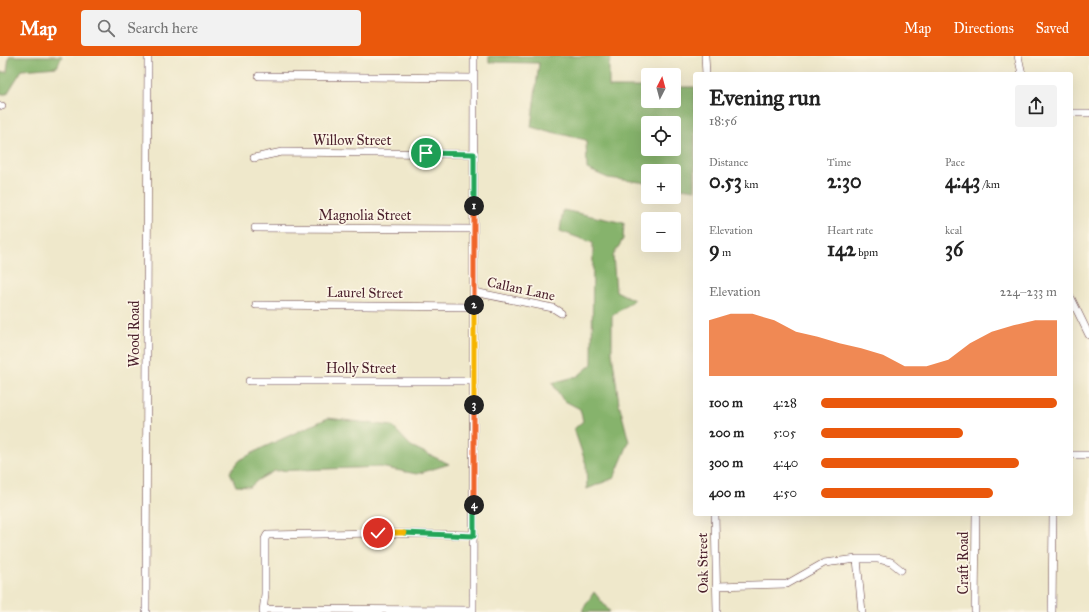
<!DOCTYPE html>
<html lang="en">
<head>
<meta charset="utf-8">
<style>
  :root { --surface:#fff; --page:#f2f2f2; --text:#222; --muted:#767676; --accent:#ea580c }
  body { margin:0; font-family:"IM FELL Great Primer",serif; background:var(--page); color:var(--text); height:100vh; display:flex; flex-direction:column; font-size:15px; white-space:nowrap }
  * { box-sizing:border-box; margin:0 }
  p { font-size:13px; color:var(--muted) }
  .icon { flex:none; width:22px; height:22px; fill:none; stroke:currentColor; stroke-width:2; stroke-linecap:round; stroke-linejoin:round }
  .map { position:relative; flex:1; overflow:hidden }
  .side { position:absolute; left:693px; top:16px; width:380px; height:444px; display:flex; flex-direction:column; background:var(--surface); border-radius:4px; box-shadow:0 4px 16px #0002 }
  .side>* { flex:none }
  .needle { width:26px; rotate:6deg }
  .controls { position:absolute; left:641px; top:12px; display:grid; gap:8px }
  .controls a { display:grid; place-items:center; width:40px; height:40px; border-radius:4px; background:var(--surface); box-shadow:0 4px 16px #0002; font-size:20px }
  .pin { position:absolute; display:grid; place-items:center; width:34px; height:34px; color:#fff; margin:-17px; border:2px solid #fff; border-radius:50%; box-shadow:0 1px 4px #0007 }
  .km { position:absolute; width:20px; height:20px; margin:-10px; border-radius:50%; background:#222; color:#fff; font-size:11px; line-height:20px; text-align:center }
  .round { display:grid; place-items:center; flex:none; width:42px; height:42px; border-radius:4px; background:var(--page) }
  .overview { display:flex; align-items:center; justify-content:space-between; height:68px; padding:0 16px }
  h1 { font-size:22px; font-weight:700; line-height:30px }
  .metrics { display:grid; grid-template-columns:repeat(3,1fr); gap:6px; height:68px; padding:4px 16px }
  .metrics div { display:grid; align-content:center }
  .metrics b { font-size:20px; font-weight:700 }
  .metrics small { font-size:11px; font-weight:400 }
  .metrics p { font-size:11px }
  .chart { height:112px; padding:8px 16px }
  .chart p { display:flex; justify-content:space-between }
  .chart svg { width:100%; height:72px; margin-top:4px; fill:var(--accent); opacity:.7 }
  ul { padding:0 16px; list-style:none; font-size:13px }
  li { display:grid; grid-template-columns:64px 48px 1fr; align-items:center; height:30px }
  li i { height:10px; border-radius:5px; background:var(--accent) }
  header { display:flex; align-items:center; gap:24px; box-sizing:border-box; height:56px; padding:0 20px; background:var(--accent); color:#fff }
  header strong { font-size:19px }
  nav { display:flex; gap:22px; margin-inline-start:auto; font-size:14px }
  .search { width:280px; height:36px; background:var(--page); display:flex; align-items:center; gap:10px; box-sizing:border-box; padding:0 14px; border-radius:4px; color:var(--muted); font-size:15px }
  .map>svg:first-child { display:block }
  .forest { fill:#86b36c; stroke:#68694c; fill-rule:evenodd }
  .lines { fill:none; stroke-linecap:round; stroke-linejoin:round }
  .street-casing { stroke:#633d43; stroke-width:8 }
  .street { stroke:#fff; stroke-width:7 }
  .split-1-casing { stroke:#fff; stroke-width:8 }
  .split-2-casing { stroke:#fff; stroke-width:8 }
  .split-3-casing { stroke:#fff; stroke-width:8 }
  .split-4-casing { stroke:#fff; stroke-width:8 }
  .split-5-casing { stroke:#fff; stroke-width:8 }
  .split-6-casing { stroke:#fff; stroke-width:8 }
  .split-1 { stroke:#22a559; stroke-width:5 }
  .split-2 { stroke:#f0652b; stroke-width:5 }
  .split-3 { stroke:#f5b400; stroke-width:5 }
  .split-4 { stroke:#f0652b; stroke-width:5 }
  .split-5 { stroke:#22a559; stroke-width:5 }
  .split-6 { stroke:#f5b400; stroke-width:5 }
  .labels { text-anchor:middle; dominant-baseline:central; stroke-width:3.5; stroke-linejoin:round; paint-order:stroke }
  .street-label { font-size:14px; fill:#4a1f2b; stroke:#fcf5e5 }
</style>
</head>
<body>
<header>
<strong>Map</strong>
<div class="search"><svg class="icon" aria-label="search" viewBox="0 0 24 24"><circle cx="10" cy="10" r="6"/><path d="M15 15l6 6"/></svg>Search here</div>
<nav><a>Map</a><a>Directions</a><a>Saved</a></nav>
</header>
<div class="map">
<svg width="1089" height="556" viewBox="0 0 1089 556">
  <rect width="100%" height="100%" fill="#fcf5e5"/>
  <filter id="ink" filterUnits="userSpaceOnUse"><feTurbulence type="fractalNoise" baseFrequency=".025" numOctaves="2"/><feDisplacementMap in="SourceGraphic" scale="8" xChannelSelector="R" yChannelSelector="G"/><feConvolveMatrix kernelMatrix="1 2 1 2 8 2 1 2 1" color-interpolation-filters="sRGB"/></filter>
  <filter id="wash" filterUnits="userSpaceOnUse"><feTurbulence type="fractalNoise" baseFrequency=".012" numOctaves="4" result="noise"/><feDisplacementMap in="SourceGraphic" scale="16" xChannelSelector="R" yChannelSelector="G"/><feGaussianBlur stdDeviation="0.9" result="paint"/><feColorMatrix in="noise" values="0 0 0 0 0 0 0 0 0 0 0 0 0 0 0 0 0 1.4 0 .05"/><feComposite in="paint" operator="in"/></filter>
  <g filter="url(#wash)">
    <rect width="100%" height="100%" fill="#efe8cb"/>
    <path class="forest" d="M9 0H62L57 11 22 14 7 38H0V16H7Z
      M489 0H612L609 8V31H648V45H674V31H695V134L674 131V115H648V127L608 122 587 113 586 84 531 71 539 7 489 6ZM648 67H674V93H648Z
      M563 154 624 167 623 183 613 200 616 235 634 244 612 260V296L619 347 629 386 614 422 587 433 586 408 574 373 583 365 580 353 563 344 552 327 578 320 592 308 593 187 560 175Z
      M328 362 392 370 411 390 449 408 417 418 380 411 274 415 258 424 250 431 236 430 230 416 240 404 262 392Z
      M594 536 610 556H583V553Z"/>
  </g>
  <g filter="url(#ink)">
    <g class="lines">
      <g class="street-casing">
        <path id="street" d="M705 0 706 18
          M1018 0 1022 18
          M259 20 474 22
          M0 50H2
          M1071 57H1089
          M254 102 282 96 474 98
          M255 172 474 173
          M474 236 553 252 561 257
          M1071 242 1089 279
          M256 249 474 251
          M249 325H474
          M1071 399H1089
          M715 458 717 556
          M857 503 862 556
          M716 530 787 528 824 507 857 503H878L891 506 901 514
          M263 553 473 554
          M146 556 148 0
          M263 556 265 538V483L267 479 378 477 474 479
          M473 556 474 0
          M975 556 976 458
          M1052 556 1053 458"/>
      </g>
      <use href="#street" class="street"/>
    </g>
  </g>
  <g class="lines" filter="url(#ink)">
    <g class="split-1-casing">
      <path id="split-1" d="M426 97 474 98V150"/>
    </g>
    <g class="split-2-casing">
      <path id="split-2" d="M474 150V249"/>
    </g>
    <g class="split-3-casing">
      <path id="split-3" d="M474 249V349"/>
    </g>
    <g class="split-4-casing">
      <path id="split-4" d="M474 449V349"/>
    </g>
    <g class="split-5-casing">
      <path id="split-5" d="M404 477 474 480V449"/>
    </g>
    <g class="split-6-casing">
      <path id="split-6" d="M378 477H404"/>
    </g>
    <use href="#split-1" class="split-1"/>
    <use href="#split-2" class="split-2"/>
    <use href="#split-3" class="split-3"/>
    <use href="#split-4" class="split-4"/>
    <use href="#split-5" class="split-5"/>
    <use href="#split-6" class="split-6"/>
  </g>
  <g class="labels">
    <g class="street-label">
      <text x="352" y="84">Willow Street</text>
      <text x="365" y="159">Magnolia Street</text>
      <text transform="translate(521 233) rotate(12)">Callan Lane</text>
      <text transform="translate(365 237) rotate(1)">Laurel Street</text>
      <text transform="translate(134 278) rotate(-90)">Wood Road</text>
      <text x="361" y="312">Holly Street</text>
      <text transform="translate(703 507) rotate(-91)">Oak Street</text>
      <text transform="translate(963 507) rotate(-90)">Craft Road</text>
    </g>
  </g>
</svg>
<div class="controls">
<a><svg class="needle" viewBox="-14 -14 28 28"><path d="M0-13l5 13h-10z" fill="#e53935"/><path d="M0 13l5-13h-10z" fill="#767676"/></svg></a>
<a><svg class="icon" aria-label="locate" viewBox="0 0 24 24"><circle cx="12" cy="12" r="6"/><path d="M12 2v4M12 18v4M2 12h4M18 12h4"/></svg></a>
<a>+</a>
<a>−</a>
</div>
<div class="pin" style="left:426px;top:97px;background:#1e9e55"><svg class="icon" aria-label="arrive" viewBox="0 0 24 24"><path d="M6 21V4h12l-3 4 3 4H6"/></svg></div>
<div class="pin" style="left:378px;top:477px;background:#d93025"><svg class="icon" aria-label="check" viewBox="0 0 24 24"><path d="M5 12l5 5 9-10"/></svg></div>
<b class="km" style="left:474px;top:150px">1</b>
<b class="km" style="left:474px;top:249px">2</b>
<b class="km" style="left:474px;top:349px">3</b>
<b class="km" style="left:474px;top:449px">4</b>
<section class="side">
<div class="overview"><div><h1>Evening run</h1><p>18:56</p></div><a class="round"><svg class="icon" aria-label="share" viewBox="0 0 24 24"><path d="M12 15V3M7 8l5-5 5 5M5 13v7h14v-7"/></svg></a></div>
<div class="metrics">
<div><p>Distance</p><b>0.53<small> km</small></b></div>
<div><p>Time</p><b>2:30</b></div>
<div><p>Pace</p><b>4:43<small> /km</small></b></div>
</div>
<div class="metrics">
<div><p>Elevation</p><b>9<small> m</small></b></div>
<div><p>Heart rate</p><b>142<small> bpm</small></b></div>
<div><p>kcal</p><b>36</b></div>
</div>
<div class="chart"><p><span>Elevation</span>224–233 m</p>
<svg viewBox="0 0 160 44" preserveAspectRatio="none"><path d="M0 44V10L10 6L20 6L30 10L40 17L50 20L60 24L70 27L80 31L90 38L100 38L110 34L120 24L130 17L140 13L150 10L160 10V44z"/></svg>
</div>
<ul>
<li><b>100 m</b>4:28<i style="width:100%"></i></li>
<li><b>200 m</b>5:05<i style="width:60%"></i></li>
<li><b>300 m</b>4:40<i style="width:84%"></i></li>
<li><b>400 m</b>4:50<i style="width:73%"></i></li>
</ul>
</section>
</div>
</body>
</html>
